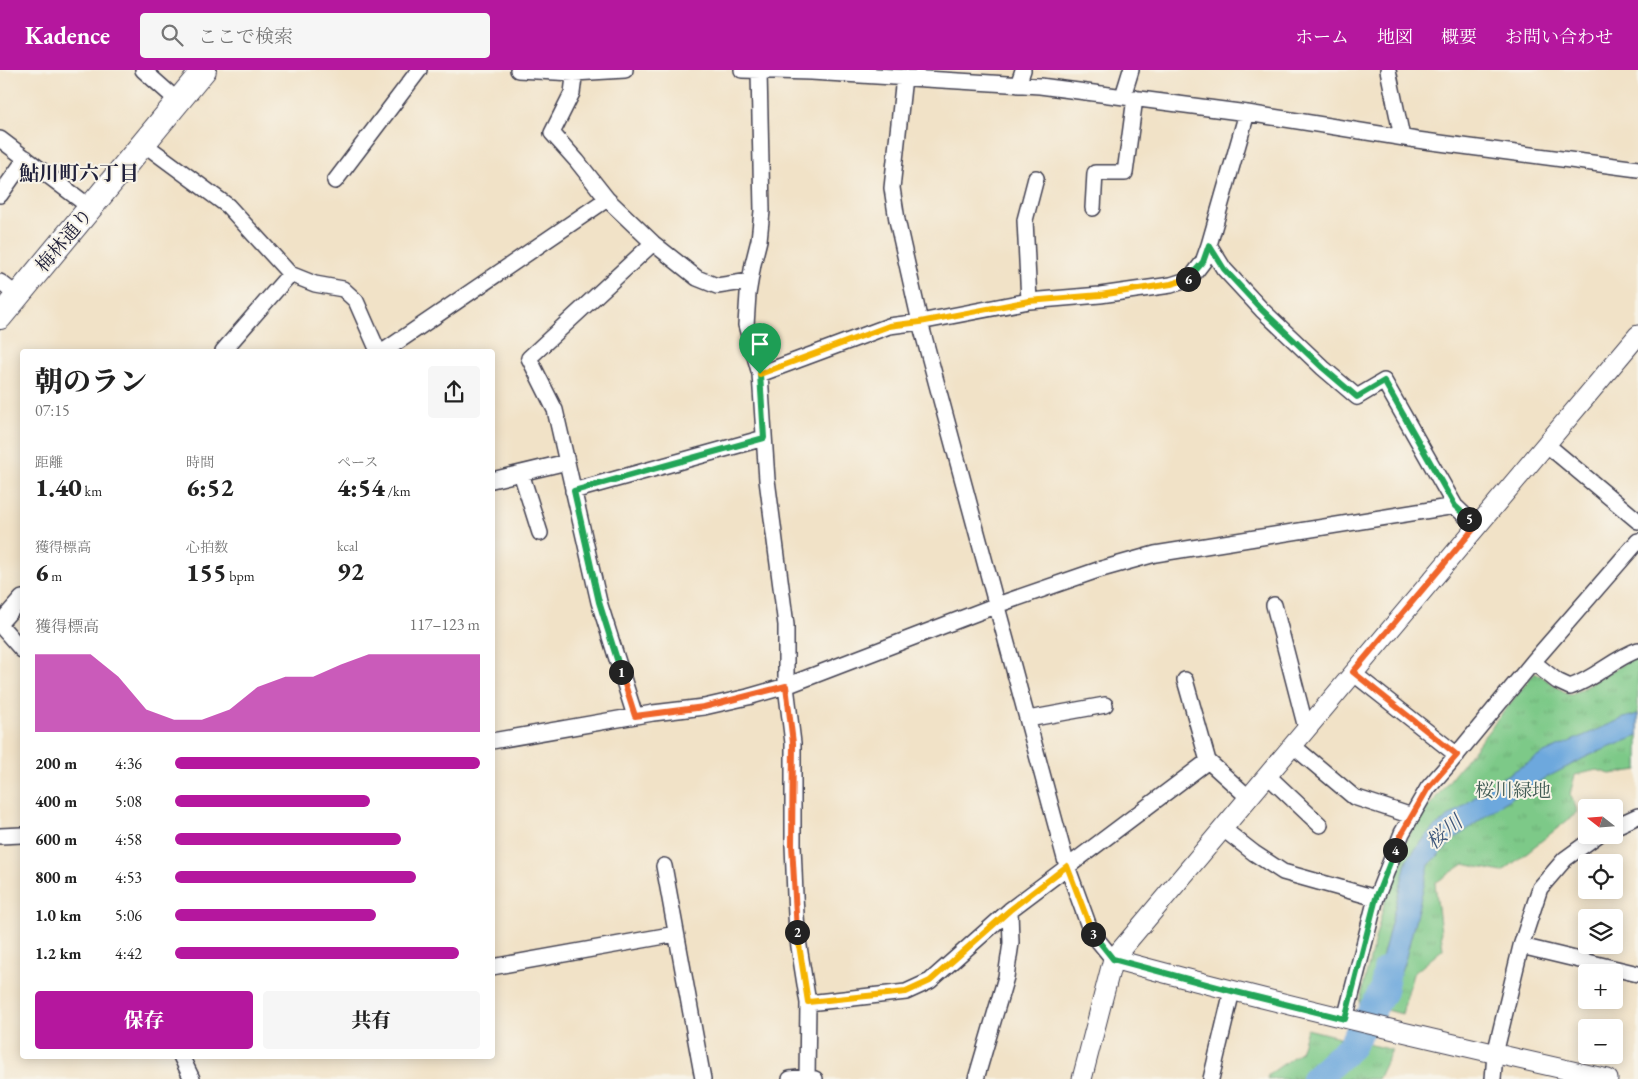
<!DOCTYPE html>
<html lang="ja">
<head>
<meta charset="utf-8">
<style>
  :root { --surface:#fff; --page:#f6f6f6; --text:#222; --muted:#767676; --accent:#b5179e }
  body { margin:0; font-family:"EB Garamond","Noto Serif JP",serif; background:var(--page); color:var(--text); height:100vh; display:flex; flex-direction:column; font-size:19px; white-space:nowrap }
  * { box-sizing:border-box; margin:0 }
  p { font-size:16px; color:var(--muted) }
  .icon { flex:none; width:28px; height:28px; fill:none; stroke:currentColor; stroke-width:2; stroke-linecap:round; stroke-linejoin:round }
  .map { position:relative; flex:1; overflow:hidden }
  .side { position:absolute; left:20px; top:279px; width:475px; height:710px; display:flex; flex-direction:column; background:var(--surface); border-radius:5px; box-shadow:0 2px 12px #0003 }
  .side>* { flex:none }
  .needle { width:32px; rotate:287deg }
  .controls { position:absolute; left:1578px; top:729px; display:grid; gap:10px }
  .controls a { display:grid; place-items:center; width:45px; height:45px; border-radius:5px; background:var(--surface); box-shadow:0 2px 12px #0003; font-size:25px }
  .pin { position:absolute; display:grid; place-items:center; width:42px; height:42px; color:#fff; margin:-51px -21px; border-radius:50% 50% 50% 0; rotate:-45deg; box-shadow:0 0 5px #0007 }
  .pin .icon { rotate:45deg }
  .km { position:absolute; width:25px; height:25px; margin:-12px; border-radius:50%; background:#222; color:#fff; font-size:14px; line-height:25px; text-align:center }
  .round { display:grid; place-items:center; flex:none; width:52px; height:52px; border-radius:5px; background:var(--page) }
  .head { display:flex; align-items:center; justify-content:space-between; height:85px; padding:0 15px }
  h1 { font-size:28px; font-weight:800; line-height:38px }
  .figures { display:grid; grid-template-columns:repeat(3,1fr); gap:8px; height:85px; padding:5px 15px }
  .figures div { display:grid; align-content:center }
  .figures b { font-size:25px; font-weight:800 }
  .figures small { font-size:14px; font-weight:400 }
  .figures p { font-size:14px }
  .chart { height:140px; padding:10px 15px }
  .chart p { display:flex; justify-content:space-between }
  .chart svg { width:100%; height:90px; margin-top:5px; fill:var(--accent); opacity:.7 }
  .button { display:flex; gap:10px; margin-top:auto; padding:10px 15px }
  .button a { flex:1; height:58px; border-radius:5px; background:var(--accent); color:#fff; font-size:20px; font-weight:800; line-height:58px; text-align:center }
  .button a+a { background:var(--page); color:var(--text) }
  ul { padding:0 15px; list-style:none; font-size:16px }
  li { display:grid; grid-template-columns:80px 60px 1fr; align-items:center; height:38px }
  li i { height:12px; border-radius:6px; background:var(--accent) }
  header { display:flex; align-items:center; gap:30px; box-sizing:border-box; height:70px; padding:0 25px; background:var(--accent); color:#fff }
  header strong { font-size:24px }
  nav { display:flex; gap:28px; margin-inline-start:auto; font-size:18px }
  .search { width:350px; height:45px; background:var(--page); display:flex; align-items:center; gap:12px; box-sizing:border-box; padding:0 18px; border-radius:5px; color:var(--muted); font-size:19px }
  .map>svg:first-child { display:block }
  .park { fill:url(#park-tufts); stroke:#507662 }
  .water { fill:#6da8dd; stroke:#48658c }
  .lines { fill:none; stroke-linecap:round; stroke-linejoin:round }
  .river { stroke:#6da8dd; stroke-width:28 }
  .minor-casing { stroke:#413f50; stroke-width:18 }
  .tertiary-casing { stroke:#413f50; stroke-width:21 }
  .primary-casing { stroke:#413f50; stroke-width:26 }
  .minor { stroke:#fff; stroke-width:15 }
  .tertiary { stroke:#fff; stroke-width:19 }
  .primary { stroke:#fff; stroke-width:24 }
  .split-1-casing { stroke:#fff; stroke-width:10 }
  .split-2-casing { stroke:#fff; stroke-width:10 }
  .split-3-casing { stroke:#fff; stroke-width:10 }
  .split-4-casing { stroke:#fff; stroke-width:10 }
  .split-5-casing { stroke:#fff; stroke-width:10 }
  .split-6-casing { stroke:#fff; stroke-width:10 }
  .split-7-casing { stroke:#fff; stroke-width:10 }
  .split-1 { stroke:#22a559; stroke-width:6 }
  .split-2 { stroke:#f0652b; stroke-width:6 }
  .split-3 { stroke:#f5b400; stroke-width:6 }
  .split-4 { stroke:#22a559; stroke-width:6 }
  .split-5 { stroke:#f0652b; stroke-width:6 }
  .split-6 { stroke:#22a559; stroke-width:6 }
  .split-7 { stroke:#f5b400; stroke-width:6 }
  .labels { text-anchor:middle; dominant-baseline:central; stroke-width:4; stroke-linejoin:round; paint-order:stroke }
  .street-label { font-size:19px; fill:#22223b; stroke:#f7f3e8 }
  .park-label { font-size:19px; fill:#425c56; stroke:#f7f3e8 }
  .neighbourhood-label { font-size:20px; font-weight:bold; fill:#22223b; stroke:#f7f3e8 }
  .water-label { font-size:20px; font-style:italic; fill:#40587c; stroke:#f7f3e8 }
</style>
</head>
<body>
<header>
<strong>Kadence</strong>
<div class="search"><svg class="icon" aria-label="search" viewBox="0 0 24 24"><circle cx="10" cy="10" r="6"/><path d="M15 15l6 6"/></svg>ここで検索</div>
<nav><a>ホーム</a><a>地図</a><a>概要</a><a>お問い合わせ</a></nav>
</header>
<div class="map">
<svg width="1638" height="1009" viewBox="0 0 1638 1009">
  <defs>
    <pattern id="park-tufts" width="24" height="20" patternUnits="userSpaceOnUse" patternTransform="scale(1.25)"><rect width="24" height="20" fill="#7dc988"/><path d="M3 7l-1-3M5 7V3M7 7l1-3M15 17l-1-3M17 17v-4M19 17l1-3" fill="none" stroke="#6cac76"/></pattern>
  </defs>
  <rect width="100%" height="100%" fill="#f7f3e8"/>
  <filter id="ink" filterUnits="userSpaceOnUse"><feTurbulence type="fractalNoise" baseFrequency=".02" numOctaves="2"/><feDisplacementMap in="SourceGraphic" scale="10" xChannelSelector="R" yChannelSelector="G"/><feConvolveMatrix kernelMatrix="1 2 1 2 8 2 1 2 1" color-interpolation-filters="sRGB"/></filter>
  <filter id="wash" filterUnits="userSpaceOnUse"><feTurbulence type="fractalNoise" baseFrequency=".0096" numOctaves="4" result="noise"/><feDisplacementMap in="SourceGraphic" scale="20" xChannelSelector="R" yChannelSelector="G"/><feGaussianBlur stdDeviation="1.12" result="paint"/><feColorMatrix in="noise" values="0 0 0 0 0 0 0 0 0 0 0 0 0 0 0 0 0 1.4 0 .05"/><feComposite in="paint" operator="in"/></filter>
  <g filter="url(#wash)">
    <rect width="100%" height="100%" fill="#f1e2c7"/>
    <path class="park" d="M1638 585V700L1610 704 1597 700 1575 705 1570 724 1578 742 1502 802 1464 794 1435 813 1443 879 1413 904 1402 944 1359 933 1396 786 1419 749 1535 602 1569 625 1580 620Z
      M1307 959 1392 980 1378 1009H1267L1268 1005 1300 982Z"/>
    <path class="water" d="M1638 644V666L1588 686 1542 710 1503 733 1456 768 1429 795 1406 887 1388 937 1368 934 1384 881 1407 789 1432 759 1494 713 1544 683 1624 648Z
      M1339 968 1368 974 1328 1009H1306L1324 990Z"/>
    <g class="lines">
      <path class="river" d="M1315 1009 1351 976 1383 921 1387 900"/>
    </g>
  </g>
  <g filter="url(#ink)">
    <g class="lines">
      <g class="minor-casing">
        <path id="minor" d="M143 0 179 32
          M518 0 574 3 625 0
          M575 0 572 23 552 63 577 91 607 129 653 173 697 208 717 216 750 211
          M742 0 811 2 1040 16 1247 43 1417 70 1638 99
          M1388 0 1402 67
          M759 1 762 141 759 170 753 194 748 224 746 255 760 304 767 410 786 555V616L793 673V775L795 825 797 864 808 933 807 1009
          M904 7 892 118 897 150 920 252 1067 796 1091 862 1113 889
          M1018 15 1023 0
          M1123 26 1131 0
          M0 69 91 138
          M144 74 228 136 290 204 315 214 343 219 356 231 378 281
          M335 111 419 0
          M0 125 26 88
          M1093 138 1095 103H1125L1135 28
          M1209 175 1224 199 1262 240 1323 298 1357 327 1384 311 1455 436 1476 456
          M0 212 18 226
          M1029 231 1025 150 1036 108
          M223 281 290 204
          M384 281 607 129
          M760 304 889 256 920 252 1029 231 1100 225 1171 215 1190 209 1203 192 1209 175 1247 43
          M1546 374 1638 451
          M521 403 540 463
          M492 410 567 392
          M573 421 764 368
          M1274 535 1306 658
          M0 553 22 528
          M0 555 22 580
          M1533 592 1557 611 1570 617C1595 609 1614 588 1638 580
          M1353 603 1457 685
          M1185 610 1208 691
          M635 646 599 532 555 340 529 288 653 173
          M1028 649 1105 635
          M492 671 653 643 704 637 748 627 786 616 997 535 1098 500 1155 484 1455 436
          M1292 675 1354 727 1412 746
          M1267 705 1320 755
          M1614 757 1638 746
          M1222 758 1254 783 1283 802 1376 828
          M0 766 22 765
          M664 796 703 1009
          M1521 876 1638 904
          M492 897 676 864
          M808 933 906 922 930 911 1010 840 1208 691 1248 727
          M1345 949 1376 828 1402 763 1428 718 1449 694 1533 592 1638 471
          M181 986 192 1009
          M790 1009 807 1007 815 1009
          M976 1009 1006 907 1011 873 1010 840
          M1211 1009 1232 921
          M1493 1009 1495 984 1521 876 1540 818 1565 789 1598 765"/>
      </g>
      <g class="tertiary-casing">
        <path id="tertiary" d="M1113 889C1277 934 1442 972 1608 1009
          M1082 1009 1113 889 1638 265"/>
      </g>
      <g class="primary-casing">
        <path id="primary" d="M0 247 204 0"/>
      </g>
      <use href="#minor" class="minor"/>
      <use href="#tertiary" class="tertiary"/>
      <use href="#primary" class="primary"/>
    </g>
  </g>
  <g class="lines" filter="url(#ink)">
    <g class="split-1-casing">
      <path id="split-1" d="M621 602 599 532 574 421 764 368 760 304"/>
    </g>
    <g class="split-2-casing">
      <path id="split-2" d="M621 602 635 646 704 637 786 616 793 673 792 775 797 862"/>
    </g>
    <g class="split-3-casing">
      <path id="split-3" d="M797 862 808 932 906 922 930 911 1010 840 1067 796 1093 864"/>
    </g>
    <g class="split-4-casing">
      <path id="split-4" d="M1093 864 1113 889 1232 921 1345 949 1376 828 1395 780"/>
    </g>
    <g class="split-5-casing">
      <path id="split-5" d="M1395 780 1402 763 1428 718 1457 685 1353 602 1476 456 1469 449"/>
    </g>
    <g class="split-6-casing">
      <path id="split-6" d="M1188 209 1203 192 1209 175 1224 199 1262 240 1323 298 1357 327 1384 311 1455 436 1469 449"/>
    </g>
    <g class="split-7-casing">
      <path id="split-7" d="M760 304 889 256 920 252 1029 231 1100 225 1171 214 1188 209"/>
    </g>
    <use href="#split-1" class="split-1"/>
    <use href="#split-2" class="split-2"/>
    <use href="#split-3" class="split-3"/>
    <use href="#split-4" class="split-4"/>
    <use href="#split-5" class="split-5"/>
    <use href="#split-6" class="split-6"/>
    <use href="#split-7" class="split-7"/>
  </g>
  <g class="labels">
    <g class="street-label">
      <text transform="translate(64 170) rotate(-50)">梅林通り</text>
    </g>
    <g class="park-label">
      <text x="1513" y="720">桜川緑地</text>
    </g>
    <g class="neighbourhood-label">
      <text x="79" y="103">鮎川町六丁目</text>
    </g>
    <g class="water-label">
      <text transform="translate(1444 762) rotate(-40)">桜川</text>
    </g>
  </g>
</svg>
<div class="controls">
<a><svg class="needle" viewBox="-14 -14 28 28"><path d="M0-13l5 13h-10z" fill="#e53935"/><path d="M0 13l5-13h-10z" fill="#767676"/></svg></a>
<a><svg class="icon" aria-label="locate" viewBox="0 0 24 24"><circle cx="12" cy="12" r="6"/><path d="M12 2v4M12 18v4M2 12h4M18 12h4"/></svg></a>
<a><svg class="icon" aria-label="layers" viewBox="0 0 24 24"><path d="M12 4l9 5-9 5-9-5zM3 14l9 5 9-5"/></svg></a>
<a>+</a>
<a>−</a>
</div>
<div class="pin" style="left:760px;top:304px;background:#1e9e55"><svg class="icon" aria-label="arrive" viewBox="0 0 24 24"><path d="M6 21V4h12l-3 4 3 4H6"/></svg></div>
<b class="km" style="left:621px;top:602px">1</b>
<b class="km" style="left:797px;top:862px">2</b>
<b class="km" style="left:1093px;top:864px">3</b>
<b class="km" style="left:1395px;top:780px">4</b>
<b class="km" style="left:1469px;top:449px">5</b>
<b class="km" style="left:1188px;top:209px">6</b>
<section class="side">
<div class="head"><div><h1>朝のラン</h1><p>07:15</p></div><a class="round"><svg class="icon" aria-label="share" viewBox="0 0 24 24"><path d="M12 15V3M7 8l5-5 5 5M5 13v7h14v-7"/></svg></a></div>
<div class="figures">
<div><p>距離</p><b>1.40<small> km</small></b></div>
<div><p>時間</p><b>6:52</b></div>
<div><p>ペース</p><b>4:54<small> /km</small></b></div>
</div>
<div class="figures">
<div><p>獲得標高</p><b>6<small> m</small></b></div>
<div><p>心拍数</p><b>155<small> bpm</small></b></div>
<div><p>kcal</p><b>92</b></div>
</div>
<div class="chart"><p><span>獲得標高</span>117–123 m</p>
<svg viewBox="0 0 160 44" preserveAspectRatio="none"><path d="M0 44V6L10 6L20 6L30 17L40 33L50 38L60 38L70 33L80 22L90 17L100 17L110 11L120 6L130 6L140 6L150 6L160 6V44z"/></svg>
</div>
<ul>
<li><b>200 m</b>4:36<i style="width:100%"></i></li>
<li><b>400 m</b>5:08<i style="width:64%"></i></li>
<li><b>600 m</b>4:58<i style="width:74%"></i></li>
<li><b>800 m</b>4:53<i style="width:79%"></i></li>
<li><b>1.0 km</b>5:06<i style="width:66%"></i></li>
<li><b>1.2 km</b>4:42<i style="width:93%"></i></li>
</ul>
<div class="button"><a>保存</a><a>共有</a></div>
</section>
</div>
</body>
</html>
